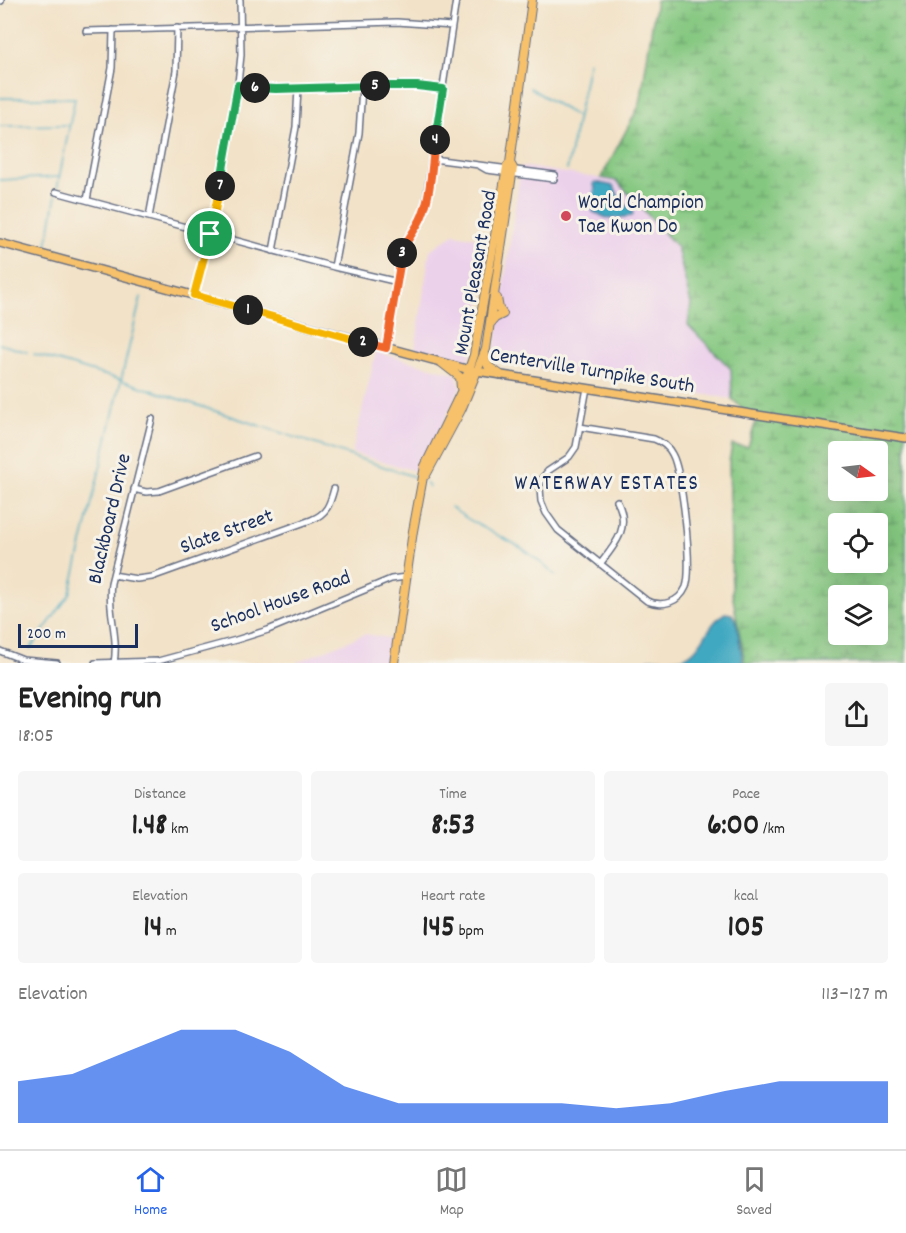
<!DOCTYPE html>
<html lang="en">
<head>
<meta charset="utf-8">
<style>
  :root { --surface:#fff; --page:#f6f6f6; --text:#222; --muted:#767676; --line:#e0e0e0; --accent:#2563eb }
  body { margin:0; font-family:Dekko,sans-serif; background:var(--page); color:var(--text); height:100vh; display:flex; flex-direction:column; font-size:22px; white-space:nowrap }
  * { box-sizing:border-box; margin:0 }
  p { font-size:20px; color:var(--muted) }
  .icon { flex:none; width:33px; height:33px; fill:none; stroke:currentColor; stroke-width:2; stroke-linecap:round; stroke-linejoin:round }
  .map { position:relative; height:663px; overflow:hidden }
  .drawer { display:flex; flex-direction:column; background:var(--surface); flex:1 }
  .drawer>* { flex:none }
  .needle { width:39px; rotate:104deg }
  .controls { position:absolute; left:828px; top:441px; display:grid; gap:12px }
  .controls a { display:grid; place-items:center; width:60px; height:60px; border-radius:6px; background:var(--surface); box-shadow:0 6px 24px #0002; font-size:30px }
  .scale { position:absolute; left:18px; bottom:15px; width:120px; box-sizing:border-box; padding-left:6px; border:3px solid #1b2f5e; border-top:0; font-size:16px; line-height:21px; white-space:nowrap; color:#1b2f5e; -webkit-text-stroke:4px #f7f3e8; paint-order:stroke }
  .pin { position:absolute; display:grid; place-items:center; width:51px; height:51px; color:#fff; margin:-26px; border:3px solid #fff; border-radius:50%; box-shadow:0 2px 6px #0007 }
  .km { position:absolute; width:30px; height:30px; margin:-15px; border-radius:50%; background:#222; color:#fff; font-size:16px; line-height:30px; text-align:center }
  .round { display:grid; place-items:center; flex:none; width:63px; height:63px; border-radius:6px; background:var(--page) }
  .overview { display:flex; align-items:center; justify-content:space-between; height:102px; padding:0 18px }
  h1 { font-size:33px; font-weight:700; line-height:45px }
  .stats { display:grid; grid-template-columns:repeat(3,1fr); gap:9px; height:102px; padding:6px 18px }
  .stats div { display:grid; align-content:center; border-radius:6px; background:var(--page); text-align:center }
  .stats b { font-size:30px; font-weight:700 }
  .stats small { font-size:16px; font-weight:400 }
  .stats p { font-size:16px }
  .chart { height:168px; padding:12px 18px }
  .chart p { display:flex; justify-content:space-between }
  .chart svg { width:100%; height:108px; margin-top:6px; fill:var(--accent); opacity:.7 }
  .dock { display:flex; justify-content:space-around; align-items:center; height:84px; border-top:2px solid var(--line); background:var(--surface); font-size:16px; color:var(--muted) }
  .dock a { display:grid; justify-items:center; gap:3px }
  .dock .active { color:var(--accent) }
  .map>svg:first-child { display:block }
  .built { fill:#ecd1eb }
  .wetland { fill:url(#wetland-marsh); stroke:#507b6f; stroke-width:1.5; fill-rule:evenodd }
  .water { fill:#41a8c1; stroke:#2e6c90; stroke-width:1.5 }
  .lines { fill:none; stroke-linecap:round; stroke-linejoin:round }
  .stream { stroke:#41a8c1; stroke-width:1.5 }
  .minor-casing { stroke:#666e83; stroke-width:8 }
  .major-casing { stroke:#666e83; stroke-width:10 }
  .highway-casing { stroke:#666e83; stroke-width:10 }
  .minor { stroke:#fff; stroke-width:5 }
  .major { stroke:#f6c16b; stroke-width:7 }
  .highway { stroke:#f6c16b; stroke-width:8 }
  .split-1-casing { stroke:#fff; stroke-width:12 }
  .split-2-casing { stroke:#fff; stroke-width:12 }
  .split-3-casing { stroke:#fff; stroke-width:12 }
  .split-4-casing { stroke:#fff; stroke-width:12 }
  .split-5-casing { stroke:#fff; stroke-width:12 }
  .split-6-casing { stroke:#fff; stroke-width:12 }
  .split-7-casing { stroke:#fff; stroke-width:12 }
  .split-8-casing { stroke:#fff; stroke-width:12 }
  .split-1 { stroke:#f5b400; stroke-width:8 }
  .split-2 { stroke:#f5b400; stroke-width:8 }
  .split-3 { stroke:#f0652b; stroke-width:8 }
  .split-4 { stroke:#f0652b; stroke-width:8 }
  .split-5 { stroke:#22a559; stroke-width:8 }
  .split-6 { stroke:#22a559; stroke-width:8 }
  .split-7 { stroke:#22a559; stroke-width:8 }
  .split-8 { stroke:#f5b400; stroke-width:8 }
  .poi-dot { fill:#d1495b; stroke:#f7f3e8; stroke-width:2 }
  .labels { text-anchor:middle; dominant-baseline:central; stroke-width:6; stroke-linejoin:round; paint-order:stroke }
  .poi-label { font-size:21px; fill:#1b2f5e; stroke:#f7f3e8; text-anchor:start }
  .street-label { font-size:21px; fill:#1b2f5e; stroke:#f7f3e8 }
  .neighbourhood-label { font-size:22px; letter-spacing:1.5px; fill:#1b2f5e; stroke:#f7f3e8 }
</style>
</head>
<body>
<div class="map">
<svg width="906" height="663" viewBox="0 0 906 663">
  <defs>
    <pattern id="wetland-marsh" width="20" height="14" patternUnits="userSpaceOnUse" patternTransform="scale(1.5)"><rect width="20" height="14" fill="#84c780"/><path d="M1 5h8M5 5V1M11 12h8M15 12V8" fill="none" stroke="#6ba26c"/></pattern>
  </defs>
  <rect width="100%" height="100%" fill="#f7f3e8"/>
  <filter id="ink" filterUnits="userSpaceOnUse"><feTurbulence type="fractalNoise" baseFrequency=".0167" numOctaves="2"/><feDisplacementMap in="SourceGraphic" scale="12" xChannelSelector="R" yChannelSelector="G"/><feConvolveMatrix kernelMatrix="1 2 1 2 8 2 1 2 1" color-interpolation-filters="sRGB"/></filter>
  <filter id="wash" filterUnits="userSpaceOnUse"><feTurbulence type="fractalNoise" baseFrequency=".008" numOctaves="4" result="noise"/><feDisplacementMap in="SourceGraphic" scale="24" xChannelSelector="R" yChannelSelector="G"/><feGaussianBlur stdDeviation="1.35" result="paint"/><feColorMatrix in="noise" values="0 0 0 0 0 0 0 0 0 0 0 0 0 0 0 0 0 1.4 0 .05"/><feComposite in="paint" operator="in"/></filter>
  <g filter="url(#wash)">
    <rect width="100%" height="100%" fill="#f2e2c7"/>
    <path class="built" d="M521 166 617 181 677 247 691 304 688 325 731 369 732 399 496 361 495 348Z
      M454 234 490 240 472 353 469 359 462 362 415 350 430 250Z
      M376 352 456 374 460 387 419 472 352 453Z
      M365 634 393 639 388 663H295Z"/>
    <path class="wetland" d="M656 0H906V663H745L732 593 729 462 732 445 748 447 756 421 732 399 731 369 688 325 691 304 677 247 617 181 601 178 640 104ZM838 452H878V490H838ZM838 524H878V562H838ZM838 596H878V634H838Z"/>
    <path class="water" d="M595 182 614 186 619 197 633 213 632 216 609 219 593 212 592 205 595 187 593 184Z
      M725 613 732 614 736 620 743 663H647L648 659C659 657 670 661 682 658 703 651 707 623 725 613Z"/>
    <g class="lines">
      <path class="stream" d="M530 88 576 116
        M0 98H75L57 189
        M0 126 68 125
        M567 170 589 61
        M0 180 59 177
        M47 246 56 195
        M0 344 27 352
        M34 354 121 380 418 478
        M426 483 429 487
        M451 507C471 524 496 533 518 546 532 554 544 565 556 576
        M30 649 70 594 141 297"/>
    </g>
  </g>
  <g filter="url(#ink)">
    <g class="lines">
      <g class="minor-casing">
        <path id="minor" d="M1 0V1
          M86 31 397 22 452 26
          M238 85C306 95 375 78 443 89
          M433 159 555 175
          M480 166 487 170 554 179
          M56 192 334 267 398 282
          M87 200 112 68 113 30
          M149 217 176 71 177 28
          M273 251 296 127 298 88
          M334 267 359 133 362 87
          M194 295 214 215 237 93 241 55 240 0
          M386 348 403 249 420 220 425 206 456 0
          M580 427 654 439C662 442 668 446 672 454 682 471 693 569 686 587 679 603 662 607 647 601L558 530 546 513 541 501 540 488 542 478 548 471 569 457 576 447 587 388
          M134 489 146 492 159 491 255 456
          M600 564C616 544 631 527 617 501
          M113 575 137 579 152 577 311 520C327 514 330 504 334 489
          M0 651 23 660 57 663
          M95 663 158 661 236 640 268 630 391 579 406 577
          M114 663C119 636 107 610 111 583L152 419"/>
      </g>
      <g class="major-casing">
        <path id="major" d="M0 243 470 370 906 438"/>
      </g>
      <g class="highway-casing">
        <path id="highway" d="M491 323 495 318 503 314 499 309 497 298
          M485 354 488 366 501 375
          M442 363 460 377 461 388
          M426 475 461 410 486 349 511 181 513 168 510 163
          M394 663 413 531 425 466 461 392 474 355 507 167 510 163 532 0"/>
      </g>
      <use href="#minor" class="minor"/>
      <use href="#major" class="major"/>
      <use href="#highway" class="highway"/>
    </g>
  </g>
  <g class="lines" filter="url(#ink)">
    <g class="split-1-casing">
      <path id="split-1" d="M210 234 194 295 248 310"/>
    </g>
    <g class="split-2-casing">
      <path id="split-2" d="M248 310 363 342"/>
    </g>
    <g class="split-3-casing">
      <path id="split-3" d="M363 342 386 348 402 253"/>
    </g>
    <g class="split-4-casing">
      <path id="split-4" d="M402 253C406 239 417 229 422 216 431 195 432 163 435 140"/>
    </g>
    <g class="split-5-casing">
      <path id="split-5" d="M375 86H417L443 89 435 140"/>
    </g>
    <g class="split-6-casing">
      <path id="split-6" d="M255 88 276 89 375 86"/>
    </g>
    <g class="split-7-casing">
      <path id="split-7" d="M220 186 238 85 255 88"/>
    </g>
    <g class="split-8-casing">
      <path id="split-8" d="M210 234 220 186"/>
    </g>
    <use href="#split-1" class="split-1"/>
    <use href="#split-2" class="split-2"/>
    <use href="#split-3" class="split-3"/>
    <use href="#split-4" class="split-4"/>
    <use href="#split-5" class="split-5"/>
    <use href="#split-6" class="split-6"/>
    <use href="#split-7" class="split-7"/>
    <use href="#split-8" class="split-8"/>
  </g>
  <circle class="poi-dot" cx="566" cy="216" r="6"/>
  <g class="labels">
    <g class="poi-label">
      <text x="578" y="204">World Champion<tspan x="578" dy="24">Tae Kwon Do</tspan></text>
    </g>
    <g class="street-label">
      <text transform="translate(477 273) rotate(-80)">Mount Pleasant Road</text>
      <text transform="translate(592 372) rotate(9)">Centerville Turnpike South</text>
      <text transform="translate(111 519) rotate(-77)">Blackboard Drive</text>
      <text transform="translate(227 533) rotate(-20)">Slate Street</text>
      <text transform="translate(281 603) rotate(-20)">School House Road</text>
    </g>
    <g class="neighbourhood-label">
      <text x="607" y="484">WATERWAY ESTATES</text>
    </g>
  </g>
</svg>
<div class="controls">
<a><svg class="needle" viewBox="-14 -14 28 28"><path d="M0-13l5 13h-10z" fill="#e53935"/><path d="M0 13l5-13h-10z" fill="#767676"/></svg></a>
<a><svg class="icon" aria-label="locate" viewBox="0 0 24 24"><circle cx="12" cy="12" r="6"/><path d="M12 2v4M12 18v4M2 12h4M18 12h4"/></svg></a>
<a><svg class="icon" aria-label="layers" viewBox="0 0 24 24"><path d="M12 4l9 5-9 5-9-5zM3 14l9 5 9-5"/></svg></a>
</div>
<div class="scale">200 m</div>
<div class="pin" style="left:210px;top:234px;background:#1e9e55"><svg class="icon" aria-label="arrive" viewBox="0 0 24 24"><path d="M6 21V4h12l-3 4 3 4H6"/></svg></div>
<b class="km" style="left:248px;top:310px">1</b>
<b class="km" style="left:363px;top:342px">2</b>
<b class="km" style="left:402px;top:253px">3</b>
<b class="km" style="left:435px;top:140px">4</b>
<b class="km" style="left:375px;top:86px">5</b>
<b class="km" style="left:255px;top:88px">6</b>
<b class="km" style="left:220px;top:186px">7</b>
</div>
<section class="drawer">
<div class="overview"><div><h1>Evening run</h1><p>18:05</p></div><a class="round"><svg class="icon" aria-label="share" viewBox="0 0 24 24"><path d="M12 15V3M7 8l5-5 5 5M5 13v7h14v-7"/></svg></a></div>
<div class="stats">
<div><p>Distance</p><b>1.48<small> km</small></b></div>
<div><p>Time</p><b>8:53</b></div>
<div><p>Pace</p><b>6:00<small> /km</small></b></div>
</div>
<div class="stats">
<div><p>Elevation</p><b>14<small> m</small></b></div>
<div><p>Heart rate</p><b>145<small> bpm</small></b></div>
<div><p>kcal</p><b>105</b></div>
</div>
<div class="chart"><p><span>Elevation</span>113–127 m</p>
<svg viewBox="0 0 160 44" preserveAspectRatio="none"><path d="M0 44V27L10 24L20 15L30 6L40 6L50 15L60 29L70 36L80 36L90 36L100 36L110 38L120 36L130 31L140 27L150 27L160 27V44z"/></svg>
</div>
</section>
<nav class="dock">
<a class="active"><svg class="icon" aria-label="home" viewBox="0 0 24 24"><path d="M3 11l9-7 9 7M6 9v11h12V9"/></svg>Home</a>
<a><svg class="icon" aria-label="map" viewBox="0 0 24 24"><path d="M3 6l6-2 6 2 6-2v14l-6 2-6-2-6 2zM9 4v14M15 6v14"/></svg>Map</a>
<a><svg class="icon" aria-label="saved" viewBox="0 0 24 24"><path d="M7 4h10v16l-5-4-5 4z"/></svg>Saved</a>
</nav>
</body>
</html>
